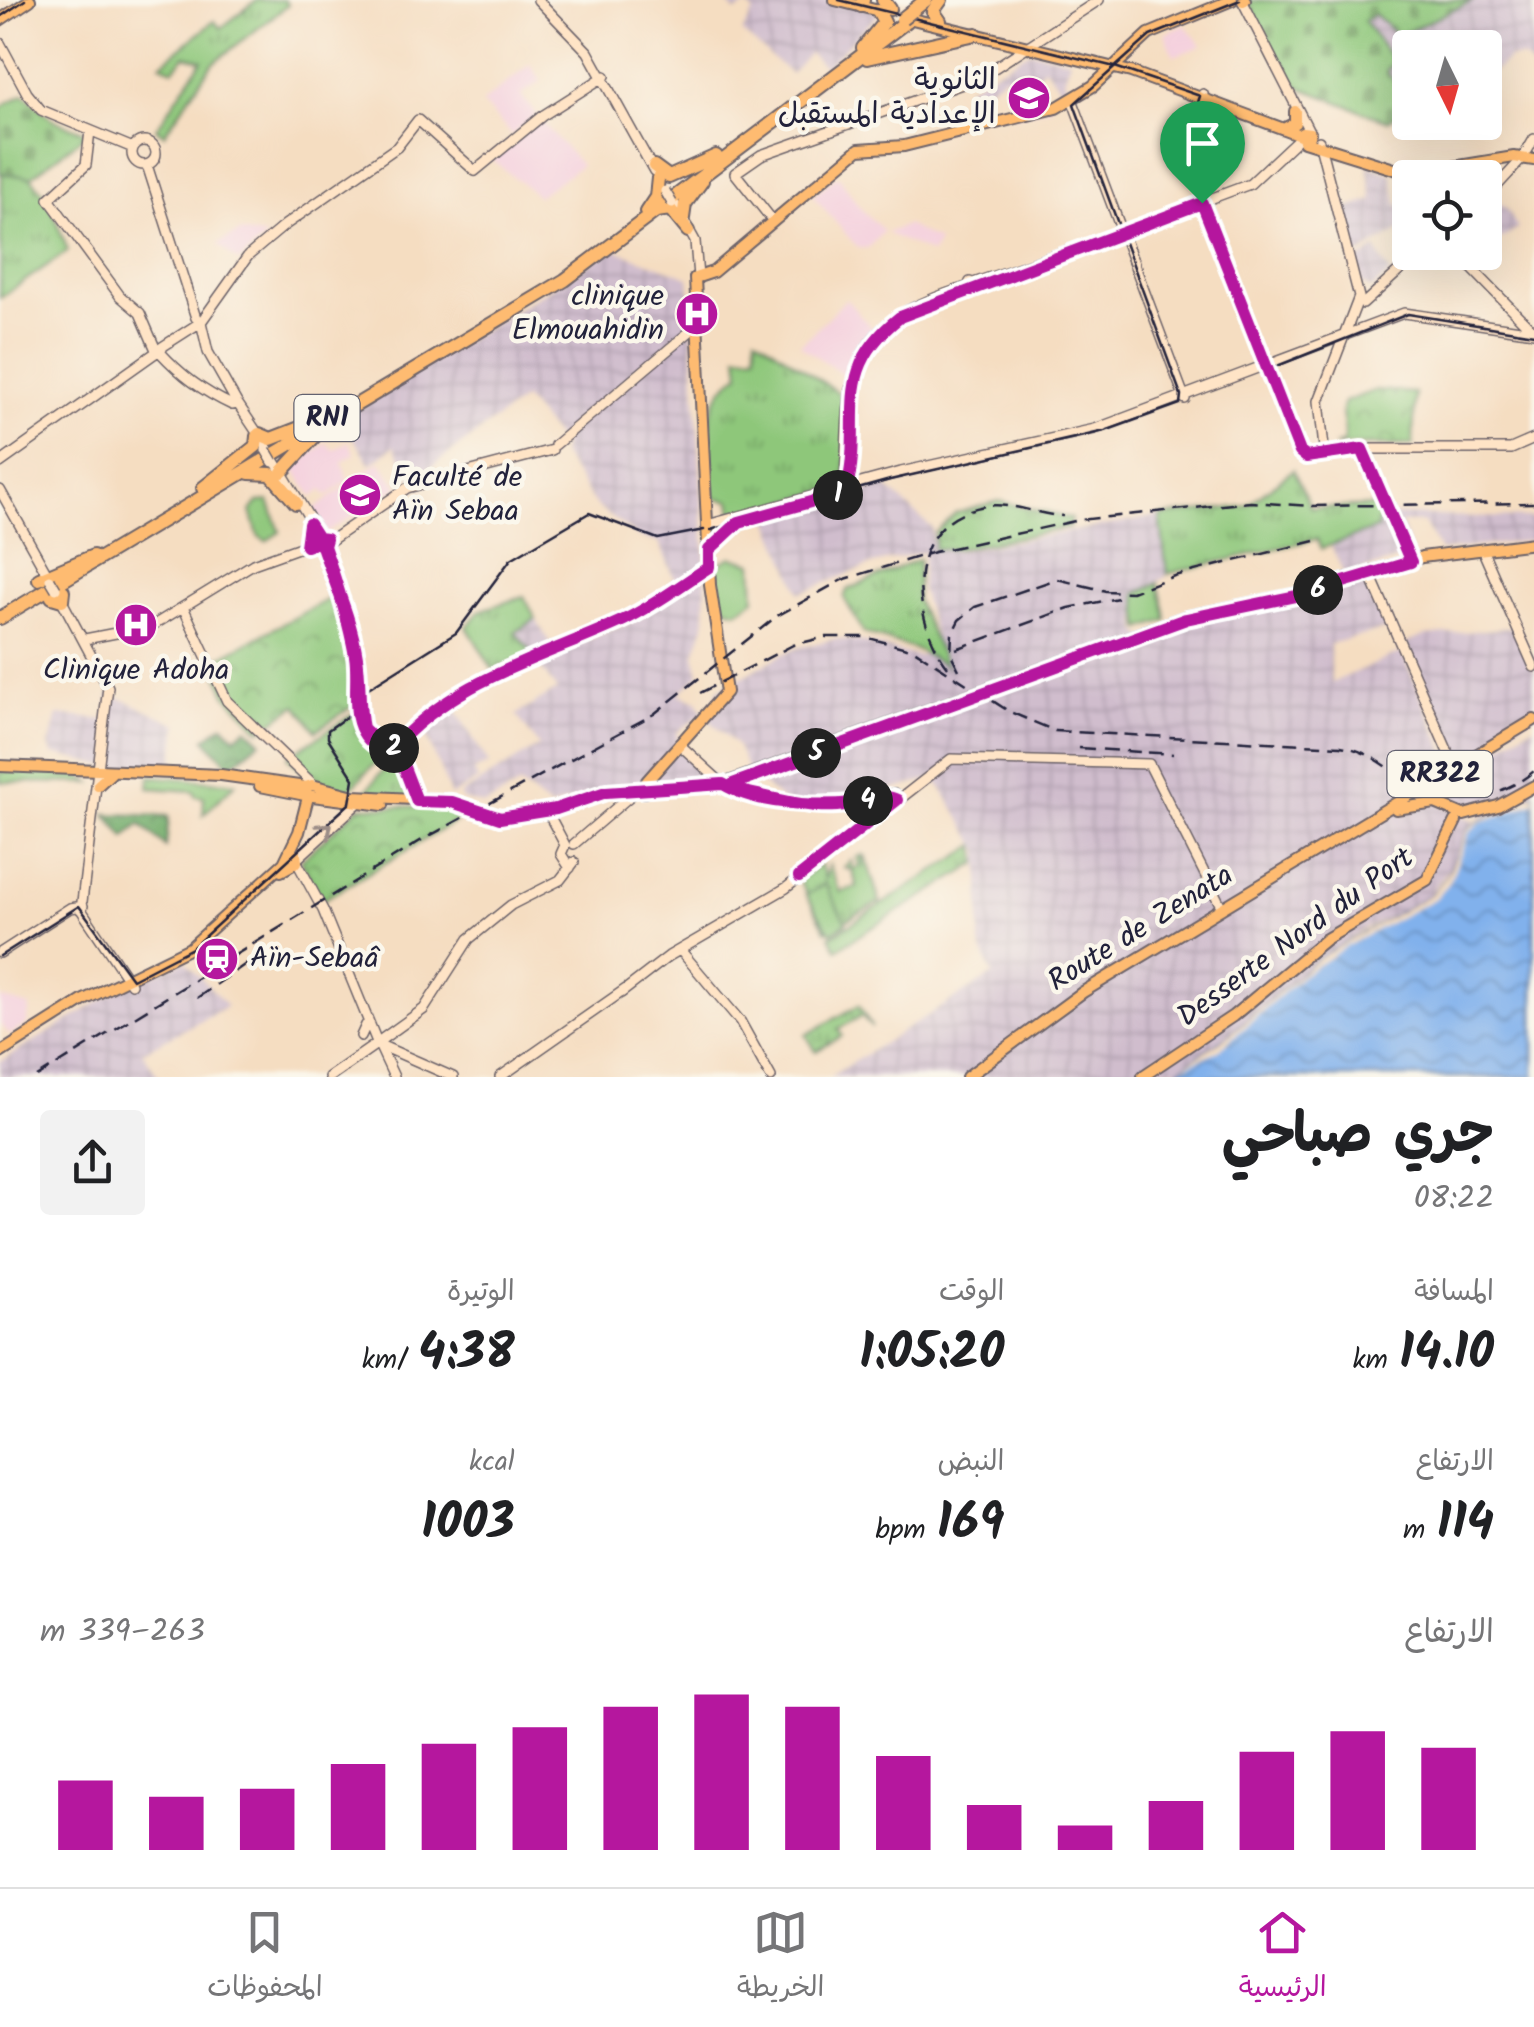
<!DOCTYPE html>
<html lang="ar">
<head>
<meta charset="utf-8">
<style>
  :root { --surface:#fff; --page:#f2f2f2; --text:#202124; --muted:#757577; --line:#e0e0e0; --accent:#b5179e }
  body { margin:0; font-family:Kalam,"Playpen Sans Arabic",sans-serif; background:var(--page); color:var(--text); direction:rtl; height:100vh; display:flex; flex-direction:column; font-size:38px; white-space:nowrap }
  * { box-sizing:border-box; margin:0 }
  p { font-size:32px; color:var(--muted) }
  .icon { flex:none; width:55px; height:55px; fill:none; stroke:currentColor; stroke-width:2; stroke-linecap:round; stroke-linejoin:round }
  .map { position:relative; height:1077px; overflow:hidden; direction:ltr }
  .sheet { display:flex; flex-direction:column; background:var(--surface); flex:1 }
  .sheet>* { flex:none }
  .needle { width:65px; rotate:175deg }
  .tools { position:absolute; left:1392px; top:30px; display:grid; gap:20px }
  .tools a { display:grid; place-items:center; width:110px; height:110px; border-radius:10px; background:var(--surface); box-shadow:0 10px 40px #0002; font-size:50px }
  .pin { position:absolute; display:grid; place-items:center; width:85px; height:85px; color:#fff; margin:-102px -42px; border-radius:50% 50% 50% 0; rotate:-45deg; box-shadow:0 0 10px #0007 }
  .pin .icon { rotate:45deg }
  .km { position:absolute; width:50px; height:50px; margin:-25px; border-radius:50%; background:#222; color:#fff; font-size:28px; line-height:50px; text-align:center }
  .round { display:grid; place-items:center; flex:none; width:105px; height:105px; border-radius:10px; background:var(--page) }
  .head { display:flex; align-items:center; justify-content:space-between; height:170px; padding:0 40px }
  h1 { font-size:55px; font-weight:700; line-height:75px }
  .figures { display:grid; grid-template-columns:repeat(3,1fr); gap:15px; height:170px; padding:10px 40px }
  .figures div { display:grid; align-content:center }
  .figures b { font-size:50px; font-weight:700 }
  .figures small { font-size:28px; font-weight:400 }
  .figures p { font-size:28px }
  .chart { height:280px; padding:20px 40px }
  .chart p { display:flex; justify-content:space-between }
  .chart svg { width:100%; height:180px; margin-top:10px; stroke:var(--accent); stroke-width:6 }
  .tab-bar { display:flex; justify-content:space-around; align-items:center; height:140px; border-top:2px solid var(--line); background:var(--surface); font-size:28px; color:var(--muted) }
  .tab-bar a { display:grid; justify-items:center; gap:5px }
  .tab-bar .on { color:var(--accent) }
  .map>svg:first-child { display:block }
  .built { fill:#f4cfdd }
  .industrial { fill:url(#industrial-grid) }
  .grass { fill:url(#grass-tufts); stroke:#58745a; stroke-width:2.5 }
  .forest { fill:url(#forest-crowns); stroke:#4a6752; stroke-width:2.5 }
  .cemetery { fill:url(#cemetery-stones); stroke:#58745a; stroke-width:2.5 }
  .park { fill:url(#park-crowns); stroke:#58745a; stroke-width:2.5 }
  .pitch { fill:#8ec77a; stroke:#58745a; stroke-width:2.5 }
  .water { fill:url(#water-waves); stroke:#526a94; stroke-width:2.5 }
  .pier { fill:#f5ddc1 }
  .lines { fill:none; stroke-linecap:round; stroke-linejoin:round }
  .secondary-casing { stroke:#6c636a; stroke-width:12 }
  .primary-casing { stroke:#6c636a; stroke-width:14 }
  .highway-casing { stroke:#6c636a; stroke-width:16 }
  .secondary { stroke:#ffe4c6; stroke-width:9 }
  .primary { stroke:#febb71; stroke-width:10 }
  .highway { stroke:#febb71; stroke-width:12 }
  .tram { stroke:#22223b; stroke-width:2.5 }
  .rail { stroke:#22223b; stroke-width:2.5; stroke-dasharray:15 8; stroke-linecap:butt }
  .secondary-bridge-casing { stroke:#6c636a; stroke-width:12; stroke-linecap:butt }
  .highway-bridge-casing { stroke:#6c636a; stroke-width:16; stroke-linecap:butt }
  .secondary-bridge { stroke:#ffe4c6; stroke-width:9 }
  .highway-bridge { stroke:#febb71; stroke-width:12 }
  .oneway { stroke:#9c8d87 }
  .route-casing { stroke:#fff; stroke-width:20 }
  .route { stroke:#b5179e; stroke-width:12 }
  .labels { text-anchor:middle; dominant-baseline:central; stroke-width:9; stroke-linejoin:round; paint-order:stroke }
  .shield { fill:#fbf7ec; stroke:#636270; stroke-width:2.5 }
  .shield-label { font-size:28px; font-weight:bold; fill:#22223b }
  .poi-label { font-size:30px; fill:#22223b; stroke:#fbf7ec; text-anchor:end }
  .street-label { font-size:30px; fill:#22223b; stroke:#fbf7ec }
</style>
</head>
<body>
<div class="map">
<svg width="1534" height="1077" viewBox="0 0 1534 1077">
  <defs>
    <pattern id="industrial-grid" width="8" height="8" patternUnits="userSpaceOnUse" patternTransform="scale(2.5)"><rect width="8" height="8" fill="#d0bdcd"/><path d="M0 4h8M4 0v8" fill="none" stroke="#b2a2b1"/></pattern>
    <pattern id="grass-tufts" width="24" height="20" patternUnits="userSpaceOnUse" patternTransform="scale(2.5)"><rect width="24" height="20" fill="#8ec77a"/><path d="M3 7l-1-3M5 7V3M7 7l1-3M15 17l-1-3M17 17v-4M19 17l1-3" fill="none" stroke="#74a165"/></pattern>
    <pattern id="forest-crowns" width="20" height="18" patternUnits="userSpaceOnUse" patternTransform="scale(2.5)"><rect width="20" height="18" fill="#72ac6a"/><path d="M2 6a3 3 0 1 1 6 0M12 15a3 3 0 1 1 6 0" fill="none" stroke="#5d8c58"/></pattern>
    <pattern id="cemetery-stones" width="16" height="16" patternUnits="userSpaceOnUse" patternTransform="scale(2.5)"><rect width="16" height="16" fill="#8ec77a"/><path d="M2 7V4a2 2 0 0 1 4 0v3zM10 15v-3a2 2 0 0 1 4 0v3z" fill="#74a165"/></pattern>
    <pattern id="park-crowns" width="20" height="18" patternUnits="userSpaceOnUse" patternTransform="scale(2.5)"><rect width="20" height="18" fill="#8ec77a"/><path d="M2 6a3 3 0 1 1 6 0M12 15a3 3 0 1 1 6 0" fill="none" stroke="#74a165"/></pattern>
    <pattern id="water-waves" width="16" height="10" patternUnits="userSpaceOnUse" patternTransform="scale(2.5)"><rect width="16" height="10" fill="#81b1ec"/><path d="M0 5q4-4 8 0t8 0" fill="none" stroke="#6990c0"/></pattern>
  </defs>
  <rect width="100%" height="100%" fill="#fbf7ec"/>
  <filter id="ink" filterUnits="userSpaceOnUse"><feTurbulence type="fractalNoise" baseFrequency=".01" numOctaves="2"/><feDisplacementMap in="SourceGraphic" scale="20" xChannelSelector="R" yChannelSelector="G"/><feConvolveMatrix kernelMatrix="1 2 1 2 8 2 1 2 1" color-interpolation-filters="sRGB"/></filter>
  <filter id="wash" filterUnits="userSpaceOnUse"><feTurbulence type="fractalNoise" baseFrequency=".0048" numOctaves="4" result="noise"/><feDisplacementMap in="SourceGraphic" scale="40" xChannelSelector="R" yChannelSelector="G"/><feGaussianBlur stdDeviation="2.25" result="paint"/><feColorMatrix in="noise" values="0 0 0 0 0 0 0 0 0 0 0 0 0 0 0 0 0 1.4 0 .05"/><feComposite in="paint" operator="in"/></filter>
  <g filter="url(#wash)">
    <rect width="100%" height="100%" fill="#f5ddc1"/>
    <path class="built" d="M1185 25 1202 46 1174 56 1165 34Z
      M530 64 541 81 521 95 536 115 512 135 482 103Z
      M1011 78 1022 90 1032 80 1052 106 1015 116Z
      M540 120 581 165 538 196 492 160Z
      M835 177 840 178 860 208 884 231 868 248H858L813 196Z
      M906 225 938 241 932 254 886 233Z
      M240 232 266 237 238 262 218 244Z
      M846 299 874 331 845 376 800 345Z
      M349 441 355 454 342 462 348 481 327 496 322 490 313 497 293 468 326 443 334 450Z
      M380 461 398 487 325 534 308 514Z
      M0 998 30 1006 27 1024 10 1035 0 1024Z"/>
    <path class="industrial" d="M724 0H859L879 14 825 67 809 53 791 74 742 33 754 12 747 6 736 12Z
      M1474 0H1534V70L1523 58H1510L1485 79V48H1410V75L1401 90 1386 71 1394 62 1363 21 1374 14 1398 36Z
      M1030 51 1070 59 1064 80 1069 88 1064 92 1044 66 1022 90 1006 75 970 100 966 88Z
      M1367 165 1392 174 1397 205 1404 204 1399 174 1410 178V224L1357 256 1343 210 1373 200Z
      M1492 197 1507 209 1518 229 1485 249V202Z
      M613 249 689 277 706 569 705 625 695 653 699 675 679 694 697 701 703 713 716 702 717 690 793 649 834 639 856 640 917 656 926 655 936 642 921 589 924 552 874 564 800 593 768 517 885 486 932 528 933 550 957 551 1160 516 1167 576 1136 594 1138 631 1146 640 1192 619 1367 577 1391 628 1330 644 1331 683 1402 652 1451 765 1419 794 1475 821 1452 864 1426 898 1366 928 1318 959 1228 1036 1179 1069H1161L1152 1077H829L993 975 980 946V850L935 778 829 808 787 804 749 773 736 745 703 714 677 732 678 747 719 782 600 791 550 808 520 785 485 805 462 800 461 794 539 746 516 715 557 690 514 632 536 619 555 652 636 620 680 590 659 543 638 537 596 506 561 454 563 445 524 399 413 480 394 446 371 464 341 419Z
      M1376 249 1390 273 1372 289 1362 284 1358 261Z
      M1398 515 1534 518V540L1440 551 1424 523H1401L1412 555 1345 576 1324 531 1362 518Z
      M1515 627 1534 671V715L1456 763 1405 644 1424 636Z
      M109 693 178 724 172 771 110 767 53 754 49 746 58 715 106 720Z
      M452 704 489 764 474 771 478 780 451 796 422 725Z
      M1534 725V794L1484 816 1422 793Z
      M185 961 227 1006 142 1052 159 1077H0V1062L119 990Z"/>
    <path class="grass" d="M257 0H284L288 5 212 64 164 134 156 129 202 60 185 56 173 70 161 64 214 21 221 28Z
      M2 173 31 177 48 199 68 251 0 298Z
      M756 336 844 397C843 426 853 459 840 487L733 516 731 501 709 497C705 456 699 397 740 374L738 355 756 354Z
      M1293 470 1311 508 1384 506 1389 518 1377 522 1378 528 1321 549 1317 539 1167 574 1160 516 1246 506Z
      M999 501 1071 519 1069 528 957 549H934L935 533 956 513Z
      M919 559 916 600 946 666 917 650 864 633 844 598 847 590Z
      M524 596 536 619 515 632 533 654 493 670 467 627 479 611Z
      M394 757 397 759 414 800 369 795 367 790Z
      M0 771 79 775 91 783 0 782Z
      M976 845 978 863 837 949 830 937Z
      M863 855V869L865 855 880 902 826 931 799 880 821 864 825 879 829 865 840 892 857 887 852 870 844 868 851 861 853 869 859 867 857 857Z
      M859 1005 872 1028 862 1016 838 1029 842 1036 816 1051 806 1035Z"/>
    <path class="forest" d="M223 725 235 737 247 728 261 741 230 766 205 739Z
      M106 814 169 816 166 847 140 824 125 838Z"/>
    <path class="cemetery" d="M1474 0 1398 36 1375 14 1364 21 1394 62 1386 71 1410 100V105L1388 121 1291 84 1247 1Z
      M24 94 53 120 88 133 31 177 0 173V107Z"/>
    <path class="park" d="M1376 390 1415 393 1413 445 1335 446 1343 442C1348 426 1338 415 1344 402Z
      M336 595 350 639 354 705 316 731 297 705 260 730 226 695 213 661Z
      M357 711 360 733 383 755 347 793 321 788 288 757Z
      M150 776 236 783 203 815 204 797 196 796 194 791 149 788Z
      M444 806 468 814 321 901 301 860 359 807Z"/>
    <path class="pitch" d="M269 501 280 532 266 541 258 536 251 511 258 502Z
      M732 557 753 563 755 599 738 611C713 608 715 588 712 567Z
      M1158 583 1167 620 1141 629 1136 594Z
      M825 884 846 923 831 933 806 895Z"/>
    <path class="water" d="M1534 794V1077H1180L1179 1069 1228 1036 1318 959 1433 893 1447 876 1469 827Z"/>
    <path class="pier" d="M1534 794V802L1481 822 1470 831 1449 883 1436 898 1347 946 1303 975 1219 1050 1179 1069 1228 1036 1318 959 1433 893 1447 876 1469 827Z"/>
  </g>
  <g filter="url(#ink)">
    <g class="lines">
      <g class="secondary-casing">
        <path id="secondary" d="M538 0 588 52 654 171
          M1243 2 1310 133
          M0 43 27 93 41 110 133 148
          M1203 94 1186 149 1271 384 1303 457
          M1072 99 1185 399
          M90 131 86 165 49 199 120 296 140 313 156 350 162 349
          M132 153a12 12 0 1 1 24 0a12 12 0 1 1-24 0Z
          M1319 141 1359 297 1319 401 1324 448
          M147 165 196 318
          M1485 199 1523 158 1534 139
          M673 201 695 241 698 277
          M773 221 735 173 761 155 979 78 1099 0
          M1113 235 1250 184 1300 137
          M1456 252 1534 332
          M970 282 976 285 974 292 967 289Z
          M974 283 1118 234
          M1363 304 1420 252
          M201 322 208 352 237 403
          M162 347 201 322 248 256 285 225 397 147 418 120 475 171 542 116 605 76
          M159 351C181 375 202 391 232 405L238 404 268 449
          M555 445 694 328
          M1361 449 1411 562
          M1303 457 1365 449H1511L1534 439
          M275 461 320 536
          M0 463 158 351
          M845 489C849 374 841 325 967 287
          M0 490 50 579
          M707 525 901 472 1095 429 1404 313 1534 332
          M317 541 324 545 407 488 552 450
          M322 546 352 643 360 727 382 751 400 757
          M709 549 745 520
          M1482 549 1534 667
          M1369 572 1455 768
          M60 597 108 687 81 910
          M183 607 227 701 314 785
          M85 639 152 626 253 564 317 541
          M679 744 725 786 780 800 840 806 894 794
          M399 752 417 801
          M389 753C458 675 541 661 630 617 658 603 683 584 709 567
          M1149 764 1222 908
          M548 813 565 845
          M574 844 637 790
          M565 845 561 854 570 868
          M298 858 357 804
          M297 862 323 910 377 1042
          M80 908 131 984
          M681 951 740 1021 771 1077
          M0 953 70 908 83 906
          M621 993 669 956 786 888 951 759 1149 764
          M361 1036 366 1025
          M378 1042 424 1009 469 939 511 905 560 880 574 862
          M380 1045 453 1077
          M380 1047 394 1077
          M329 1077 375 1045
          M500 1077 626 989"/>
      </g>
      <g class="primary-casing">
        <path id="primary" d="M835 0 883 12
          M1243 1 1245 0
          M904 17 1131 72 1300 135
          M0 20 30 0
          M1287 127 1295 123V111
          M1308 140 1310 133 1302 132 1304 141 1410 174 1514 157 1534 160
          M0 766 221 775 306 787
          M98 785 111 773
          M260 786 305 795
          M645 792 647 781 726 692 710 585 695 278 713 272 859 149 904 146 1056 108 1093 86 1149 34 1232 0
          M305 795 306 787 312 785 354 796 453 801 495 818 555 809 606 792 723 784 1185 617 1292 595 1422 557 1534 543
          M305 795 383 805
          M1396 809 1435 803 1461 814
          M1464 815 1498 806 1534 786
          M281 871 297 862 296 855 289 854
          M0 1053 84 1000 190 948 284 863 299 832 308 797
          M1143 1076 1233 1016 1326 939 1427 880 1456 821
          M967 1077 1083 992 1534 720"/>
      </g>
      <g class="highway-casing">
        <path id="highway" d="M883 0 890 9
          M861 6 863 0
          M912 11 926 0
          M940 21 933 11 941 0
          M863 48 884 22 878 11
          M867 58 976 34
          M654 166 669 177 716 156
          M657 211 670 209 688 231
          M646 212 656 197 658 178
          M683 218 685 204 702 181
          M259 434 271 439 315 422
          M282 472 314 437
          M249 473 271 474 296 503
          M203 488 256 446 257 436
          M39 579 93 556
          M52 597 62 600 63 591
          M0 618 565 280 907 21"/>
      </g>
      <use href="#secondary" class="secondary"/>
      <use href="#primary" class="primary"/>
      <use href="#highway" class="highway"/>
      <path class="tram" d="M839 0 1115 67 1200 96 1183 149 1267 370 1408 314 1534 334
        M0 17 25 0
        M711 530 890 480 1105 431 1180 404 1181 395 1074 104 1150 36 1240 0
        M0 956 79 906 132 979 192 948 350 803 354 779 328 738V730L357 709 362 692 456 633 511 559 589 513 658 539 704 530"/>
      <path class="rail" d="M956 649 1069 608 1118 598
        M948 667C908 615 904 519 986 506 1012 502 1038 515 1063 516
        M959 670 951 654 952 634 959 620 975 607 1057 579 1106 591 1132 592 1174 576 1315 541
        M700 693 793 645 826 637H865L914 650 1010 712 1055 731 1341 746C1370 751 1386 767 1409 782 1448 807 1500 800 1534 771
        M1079 748 1173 754
        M197 998 260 954
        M37 1077 422 840 654 714 777 616 842 580 934 552 1079 520 1251 502 1311 506 1534 503"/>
      <g class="secondary-bridge-casing">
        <path id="secondary-bridge" d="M665 191 672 203
          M266 450 273 462
          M50 579 56 589"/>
      </g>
      <g class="highway-bridge-casing">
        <path id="highway-bridge" d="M902 19 912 11"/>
      </g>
      <use href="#secondary-bridge" class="secondary-bridge"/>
      <use href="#highway-bridge" class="highway-bridge"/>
    </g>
    <defs><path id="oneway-chevron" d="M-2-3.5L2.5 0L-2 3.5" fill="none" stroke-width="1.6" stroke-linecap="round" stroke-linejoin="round" transform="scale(2.5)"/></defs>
    <use class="oneway" href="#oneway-chevron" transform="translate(326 829) rotate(-42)"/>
  </g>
  <g class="lines" filter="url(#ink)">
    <g class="route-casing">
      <path id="route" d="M1202 203 900 317C828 374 866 418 846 492L739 522 709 550V567C681 585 654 606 624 620 542 658 453 679 392 750L383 748 363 728C358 705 361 681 357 657 351 618 335 584 322 546L317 542 306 546 309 524 318 538 326 539 324 546C337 583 348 617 355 656 359 679 351 712 363 732 371 747 386 751 400 757L417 801 452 802 500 818 556 809 606 792 723 784C762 808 840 809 883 797L887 798 886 808 799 877 897 800C882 791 855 805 837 806 803 808 769 797 736 790L733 784 1186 619 1296 596 1411 562 1362 449 1306 457 1300 452 1202 203"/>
    </g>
    <use href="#route" class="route"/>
  </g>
  <defs>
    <g id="university-disc" transform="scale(2.25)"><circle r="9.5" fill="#b5179e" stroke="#fbf7ec"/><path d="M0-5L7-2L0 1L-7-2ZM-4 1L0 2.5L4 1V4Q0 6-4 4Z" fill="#fff"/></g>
    <g id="hospital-disc" transform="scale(2.25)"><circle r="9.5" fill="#b5179e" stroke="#fbf7ec"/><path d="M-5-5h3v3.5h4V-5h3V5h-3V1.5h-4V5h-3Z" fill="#fff"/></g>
    <g id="station-disc" transform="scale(2.25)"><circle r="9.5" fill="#b5179e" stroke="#fbf7ec"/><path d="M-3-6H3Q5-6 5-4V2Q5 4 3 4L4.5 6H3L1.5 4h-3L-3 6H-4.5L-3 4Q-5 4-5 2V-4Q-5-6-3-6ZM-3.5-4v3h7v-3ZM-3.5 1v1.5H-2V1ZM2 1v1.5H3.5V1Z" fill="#fff"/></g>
  </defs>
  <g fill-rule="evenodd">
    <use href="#university-disc" x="1029" y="98"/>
    <use href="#hospital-disc" x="697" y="314"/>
    <use href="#university-disc" x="360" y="495"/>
    <use href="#hospital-disc" x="136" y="625"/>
    <use href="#station-disc" x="217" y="959"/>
  </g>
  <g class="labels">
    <g class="shield">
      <rect x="294.5" y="395" width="65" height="46" rx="8"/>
      <rect x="1387.5" y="751" width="105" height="46" rx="8"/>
    </g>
    <g class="shield-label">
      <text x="327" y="418">RN1</text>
      <text x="1440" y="774">RR322</text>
    </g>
    <g class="poi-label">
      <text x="996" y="81">الثانوية<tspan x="996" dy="34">الإعدادية المستقبل</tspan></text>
      <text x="664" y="297">clinique<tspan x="664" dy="34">Elmouahidin</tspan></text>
      <text x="392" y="478" text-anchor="start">Faculté de<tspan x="392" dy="34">Aïn Sebaa</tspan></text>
      <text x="136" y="671" text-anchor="middle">Clinique Adoha</text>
      <text x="250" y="959" text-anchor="start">Aïn-Sebaâ</text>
    </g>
    <g class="street-label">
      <text transform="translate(1141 929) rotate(-32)">Route de Zenata</text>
      <text transform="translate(1296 938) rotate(-36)">Desserte Nord du Port</text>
    </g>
  </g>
</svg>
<div class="tools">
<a><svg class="needle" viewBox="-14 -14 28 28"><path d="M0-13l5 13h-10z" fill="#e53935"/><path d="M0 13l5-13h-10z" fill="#757577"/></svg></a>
<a><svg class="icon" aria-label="locate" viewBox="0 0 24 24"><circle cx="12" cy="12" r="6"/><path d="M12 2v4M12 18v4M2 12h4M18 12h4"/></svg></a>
</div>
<div class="pin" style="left:1202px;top:203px;background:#1e9e55"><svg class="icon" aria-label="arrive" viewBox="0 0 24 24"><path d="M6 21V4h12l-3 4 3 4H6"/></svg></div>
<b class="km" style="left:838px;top:495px">1</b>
<b class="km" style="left:394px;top:748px">2</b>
<b class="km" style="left:868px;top:801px">4</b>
<b class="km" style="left:816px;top:753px">5</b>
<b class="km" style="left:1318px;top:590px">6</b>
</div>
<section class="sheet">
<div class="head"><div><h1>جري صباحي</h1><p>08:22</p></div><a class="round"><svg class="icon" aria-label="share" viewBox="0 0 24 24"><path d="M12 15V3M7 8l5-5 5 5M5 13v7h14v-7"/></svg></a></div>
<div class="figures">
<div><p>المسافة</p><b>14.10<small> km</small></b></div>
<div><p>الوقت</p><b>1:05:20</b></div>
<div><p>الوتيرة</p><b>4:38<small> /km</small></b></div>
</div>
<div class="figures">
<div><p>الارتفاع</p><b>114<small> m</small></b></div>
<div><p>النبض</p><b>169<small> bpm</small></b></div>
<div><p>kcal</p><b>1003</b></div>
</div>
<div class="chart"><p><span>الارتفاع</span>263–339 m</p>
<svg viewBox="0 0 160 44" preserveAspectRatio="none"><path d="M5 44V27M15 44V31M25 44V29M35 44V23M45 44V18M55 44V14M65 44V9M75 44V6M85 44V9M95 44V21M105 44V33M115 44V38M125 44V32M135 44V20M145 44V15M155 44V19"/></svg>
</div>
</section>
<nav class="tab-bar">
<a class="on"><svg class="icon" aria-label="home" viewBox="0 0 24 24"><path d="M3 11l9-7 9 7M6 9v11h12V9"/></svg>الرئيسية</a>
<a><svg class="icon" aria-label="map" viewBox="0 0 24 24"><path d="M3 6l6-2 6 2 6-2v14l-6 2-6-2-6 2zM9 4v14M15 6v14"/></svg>الخريطة</a>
<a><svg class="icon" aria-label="saved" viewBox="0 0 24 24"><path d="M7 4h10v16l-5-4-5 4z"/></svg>المحفوظات</a>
</nav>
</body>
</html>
